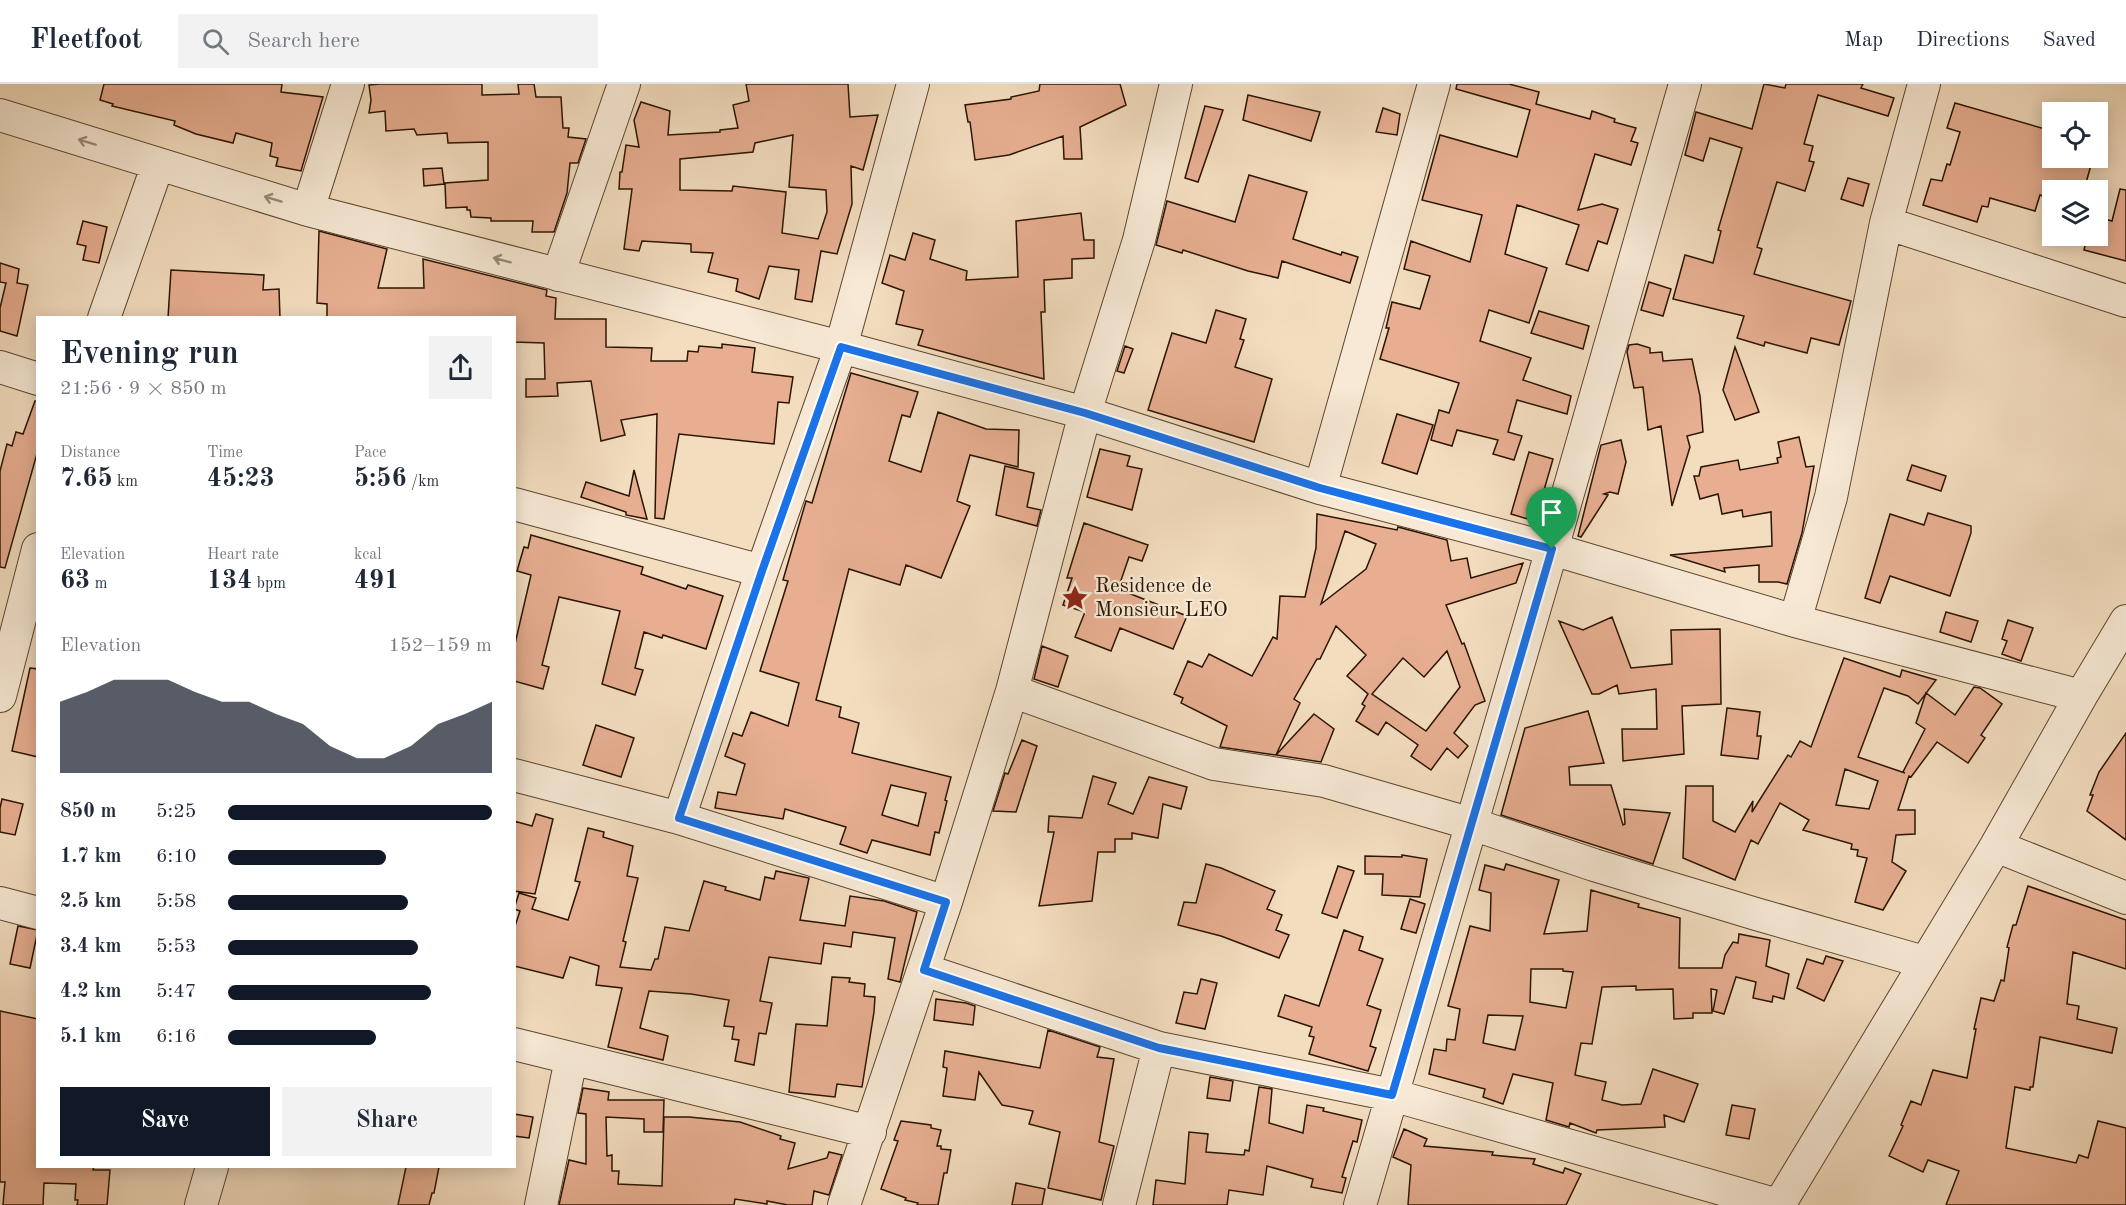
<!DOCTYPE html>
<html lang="en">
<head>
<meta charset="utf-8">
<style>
  :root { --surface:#fff; --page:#f2f2f3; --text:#1f2937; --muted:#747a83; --line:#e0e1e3; --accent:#111827 }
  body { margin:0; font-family:"Old Standard TT",serif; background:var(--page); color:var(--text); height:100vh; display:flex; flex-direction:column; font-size:22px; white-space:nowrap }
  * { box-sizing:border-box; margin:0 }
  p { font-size:20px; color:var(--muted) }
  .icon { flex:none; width:33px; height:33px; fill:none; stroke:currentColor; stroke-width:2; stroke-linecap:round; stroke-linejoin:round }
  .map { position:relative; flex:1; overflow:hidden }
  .side { position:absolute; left:36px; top:232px; width:480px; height:852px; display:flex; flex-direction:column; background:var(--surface); border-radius:0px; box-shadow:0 3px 15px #0003 }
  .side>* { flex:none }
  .controls { position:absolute; left:2042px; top:18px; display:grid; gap:12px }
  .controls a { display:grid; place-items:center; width:66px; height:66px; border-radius:0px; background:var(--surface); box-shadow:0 3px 15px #0003; font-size:30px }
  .pin { position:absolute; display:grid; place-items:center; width:51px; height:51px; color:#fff; margin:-62px -26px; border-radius:50% 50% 50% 0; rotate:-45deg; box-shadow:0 0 6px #0007 }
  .pin .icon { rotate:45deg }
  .round { display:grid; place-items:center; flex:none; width:63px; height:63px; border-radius:0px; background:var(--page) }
  .summary { display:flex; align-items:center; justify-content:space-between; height:102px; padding:0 24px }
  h1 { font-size:33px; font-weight:700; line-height:45px }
  .figures { display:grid; grid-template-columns:repeat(3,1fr); gap:9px; height:102px; padding:6px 24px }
  .figures div { display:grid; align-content:center }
  .figures b { font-size:26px; font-weight:700 }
  .figures small { font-size:16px; font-weight:400 }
  .figures p { font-size:16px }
  .chart { height:168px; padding:12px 24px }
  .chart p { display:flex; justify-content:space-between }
  .chart svg { width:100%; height:108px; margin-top:6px; fill:var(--accent); opacity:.7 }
  .action { display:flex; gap:12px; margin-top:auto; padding:12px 24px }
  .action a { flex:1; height:69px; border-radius:0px; background:var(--accent); color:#fff; font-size:24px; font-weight:700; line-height:69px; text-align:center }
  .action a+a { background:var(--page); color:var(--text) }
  ul { padding:0 24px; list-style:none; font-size:20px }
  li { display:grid; grid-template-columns:96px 72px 1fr; align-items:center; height:45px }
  li i { height:15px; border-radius:8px; background:var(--accent) }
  header { display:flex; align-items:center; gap:36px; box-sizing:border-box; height:84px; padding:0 30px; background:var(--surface); border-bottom:2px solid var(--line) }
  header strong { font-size:28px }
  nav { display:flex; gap:33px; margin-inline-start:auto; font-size:21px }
  .search { width:420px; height:54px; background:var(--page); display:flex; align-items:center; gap:15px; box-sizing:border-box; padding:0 21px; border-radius:0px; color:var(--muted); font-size:22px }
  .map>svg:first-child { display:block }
  .building { fill:#e7ae91; stroke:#2b1401; stroke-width:1.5; fill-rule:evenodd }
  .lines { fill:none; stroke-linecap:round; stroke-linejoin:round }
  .minor-casing { stroke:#5d4630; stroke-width:34 }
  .minor { stroke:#f7e9d5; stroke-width:32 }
  .oneway { stroke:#9b8976 }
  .route-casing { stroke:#fff; stroke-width:12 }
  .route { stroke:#1a73e8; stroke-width:8 }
  .labels { text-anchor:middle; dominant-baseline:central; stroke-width:4.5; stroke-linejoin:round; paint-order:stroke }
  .poi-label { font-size:21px; fill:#2b1401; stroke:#f7e9d5; text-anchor:start }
</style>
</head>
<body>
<header>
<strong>Fleetfoot</strong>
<div class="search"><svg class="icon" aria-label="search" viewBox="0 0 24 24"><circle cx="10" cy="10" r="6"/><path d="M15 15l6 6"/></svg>Search here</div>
<nav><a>Map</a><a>Directions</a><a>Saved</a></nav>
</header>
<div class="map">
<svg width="2126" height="1121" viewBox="0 0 2126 1121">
  <rect width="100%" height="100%" fill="#f3ddbf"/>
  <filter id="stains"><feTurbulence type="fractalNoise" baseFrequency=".00333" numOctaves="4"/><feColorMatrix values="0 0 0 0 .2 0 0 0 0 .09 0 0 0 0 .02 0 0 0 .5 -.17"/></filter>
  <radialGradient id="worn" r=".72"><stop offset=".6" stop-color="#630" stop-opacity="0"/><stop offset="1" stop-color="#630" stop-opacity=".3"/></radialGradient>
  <path class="building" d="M104 0H282L281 8 323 13 301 87 276 82 278 74 270 72 272 59 236 49 233 59 196 50 174 41 175 37 112 22 113 20 100 16Z
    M380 0H482V11L519 10 518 0H534L536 13H561L563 44H569L568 53 586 55 578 79H570L567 109 554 148H532L533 137H491V134L471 133 470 126H467V123L446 124 445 99 488 96V58L448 59 447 49 417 51 414 45 386 47 385 27 369 29 371 16 369 1Z
    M746 0H848L850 33 878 31 863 86 851 82 852 120 837 170 821 167 812 218 795 215 799 186 769 182 759 215 736 207 738 195 708 188 713 169 691 168V160L642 157 639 167 624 165 632 105H619L620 88H622L626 61 639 63 634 36 641 18 670 27 668 51 720 48V46L738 44 733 21 749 17ZM793 51 789 103 826 106 827 128 818 155 782 149 786 108 733 102 732 107 680 106V75L753 68 755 59Z
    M1040 0H1120L1126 21 1080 43 1082 75H1064L1063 52 1009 71 975 76 970 38H968L965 21 1011 15V13L1039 7Z
    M1457 0H1509L1539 8 1536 20 1590 35 1592 27 1615 35 1614 38 1636 44 1631 57 1638 59 1631 81 1595 70 1578 126 1602 120 1618 125 1607 160 1598 157 1588 187 1566 180 1579 141 1517 121 1505 170 1547 184 1529 239 1489 226 1480 257 1531 274 1523 296 1571 312 1567 330 1517 316 1508 348 1522 352 1514 376 1493 370 1498 356 1457 346 1452 362 1431 356 1439 326 1449 329 1459 299 1380 275 1389 244H1386L1392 218 1420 225 1430 192 1404 185 1411 157 1470 178 1482 131 1422 116 1440 51 1517 73 1530 26 1456 5Z
    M1764 0 1785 4 1786 0H1863L1861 4 1894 14 1888 32 1818 11 1804 60 1813 62 1809 77 1814 78 1805 107 1777 98 1757 163 1762 165 1754 190 1851 217 1839 261 1811 254 1807 269 1765 258 1764 262 1737 254 1744 232 1673 215 1685 171 1713 179 1721 147 1718 146 1742 64 1710 54 1703 77 1685 71 1696 28 1752 45Z
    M1248 11 1320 28 1311 57 1243 36Z
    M1955 19 2052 47V74H2093L2084 106H2052V115L2040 111 2035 127 1990 114 1988 123 1982 122 1977 138 1923 121 1931 95 1942 97 1947 80 1950 81 1960 48 1947 44Z
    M1205 22 1223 26 1198 98 1185 94Z
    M1383 24 1400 30 1397 51 1376 48Z
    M442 84 444 100 424 102 423 85Z
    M1249 91 1307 108 1293 155 1341 171 1342 168 1358 173 1350 199 1282 177 1278 194 1248 187 1183 166 1182 169 1156 161 1167 117 1235 138Z
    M1848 94 1869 100 1863 122 1841 115Z
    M2120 105 2126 106V177L2084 166 2087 152H2097V133L2112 137Z
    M1081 129 1084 156H1094V174L1072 175V194L1044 196 1045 228H1041L1044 295 918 261 923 246 896 240 904 207 882 199 890 171 905 176 913 149 935 156 930 175 967 187 966 196 1018 193 1016 137Z
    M83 137 107 143 99 179 83 176 86 162 77 160Z
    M319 147 387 165 378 204H424L423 175 547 206 546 212 556 214 555 235H606V263L652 264 651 277H687L688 267 698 268 699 262 722 264V260L755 264 752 288 793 293 789 319 778 318 774 360 679 350 664 435 655 434 657 330 621 336 625 351 601 357 591 297 557 299 558 312 526 313V295H545L544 259 514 258V234H327V220L317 219Z
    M0 179 19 185 17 199 28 201 17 252 0 247V224L6 199 0 198Z
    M171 186 264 191 263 206 279 205 280 234H168Z
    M1649 198 1671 205 1663 232 1641 226Z
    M1216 226 1246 235 1240 255 1244 256 1235 283 1272 295 1254 358 1148 326 1172 249 1206 259Z
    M1539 227 1589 242 1583 265 1531 249Z
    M1637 260 1650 264V269L1662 268 1663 277 1692 275 1700 312 1703 348 1687 352 1690 363 1672 422 1661 342 1648 346 1643 303 1634 304 1627 268 1629 261Z
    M1125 262 1133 265 1124 289 1117 287Z
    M1735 263 1759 328 1735 336 1723 306Z
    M851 289 918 308 910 333 902 331 889 377 921 388 938 328 986 345 1019 346 1018 383 970 371 957 417 970 422 941 494 906 481 900 501 849 485 816 616 841 623 839 633 859 639 852 669 951 693 945 716 947 717 939 749 935 748 930 771 872 756 867 769 840 760 846 743 785 725 783 735 715 724 718 708 736 711 745 680 725 672 733 649 742 652 751 628 788 642 799 599 760 587 788 497 783 496 806 417 812 419ZM891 701 926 709 918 742 882 731Z
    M35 317H38V366L5 484 0 483V387L7 360 12 362 16 348 23 350Z
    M1397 330 1433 341 1417 390 1382 379Z
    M1799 353 1806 383 1814 382 1802 449 1787 500 1778 498H1759V481L1724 484 1725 488 1670 471 1772 462 1771 428 1743 433 1742 426 1722 430 1718 410 1700 415 1694 392H1699L1701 383 1738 376 1740 386 1778 379 1777 374 1781 373 1778 358Z
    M1621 356 1626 378 1618 410 1610 408 1604 410 1608 411 1581 453 1578 452 1601 361Z
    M1100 365 1130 372 1127 382 1142 385 1132 426 1087 413Z
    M1529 368 1553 375 1542 413 1536 411 1528 435 1511 430Z
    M1912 381 1946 392 1941 407 1907 396Z
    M1005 382 1034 389 1027 423 1041 426 1037 442 996 431Z
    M634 386 647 435 626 431V428L581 413 586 398 629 412Z
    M1928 429 1971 442V449L1950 512 1890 492 1880 519 1865 514 1890 430 1924 441Z
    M1317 430 1397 446 1398 443 1447 456 1451 477 1467 474 1471 494 1523 479 1516 499 1446 521 1462 560 1464 559 1485 617 1475 621 1454 649 1468 662 1458 674 1447 664 1431 686 1411 672 1418 661 1386 638 1378 651 1356 637 1365 622 1362 620 1368 610 1347 592 1366 571 1336 542 1320 575H1317L1294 615 1300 619 1276 671 1220 663 1227 642 1181 619 1183 614 1174 610 1188 577 1202 583 1209 570 1252 592 1273 553 1277 555 1280 512 1305 513 1316 464ZM1345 447 1376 460 1366 485 1321 520ZM1447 567 1460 603 1426 647 1372 610 1403 574 1424 593Z
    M1084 439 1148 461 1142 477 1129 473 1118 505 1187 532 1173 565 1120 544 1111 567 1075 553 1085 528 1063 521 1072 494H1067Z
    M531 451 643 483 641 490 686 505 688 501 723 512 706 565 663 551 662 554 644 548 635 584 643 586 635 611 602 600 620 527 559 513 542 581 549 583 543 605 514 597V564L531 491 517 487 524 463 528 464Z
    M1946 528 1978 537 1971 558 1940 548Z
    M1612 533 1631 584 1672 580 1671 546 1720 545 1721 620 1682 622 1684 670 1623 677 1622 645H1657L1656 605 1619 610 1617 601 1599 610H1592L1559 537 1583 546Z
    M2008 536 2033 544 2021 577 2002 570 2007 557 2002 555Z
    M1042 562 1068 572 1058 603 1034 595Z
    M1844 574 1900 593 1902 586 1936 596 1918 620 1908 612 1884 604 1858 673 1905 689 1903 688 1925 645 1916 639 1926 609 1955 631 1974 603 1980 604 2002 620 1981 651 1985 654 1968 679 1937 658 1911 693 1909 692 1898 726H1915V750L1896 751 1892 778 1906 787 1883 826 1855 818 1867 774 1857 772 1858 766 1851 765 1852 760 1803 746 1809 736 1780 719 1758 760 1751 756 1735 796 1683 774 1686 702H1713V737L1735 748 1753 717 1752 728 1788 671 1791 673 1800 657 1811 663ZM1845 685 1878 697 1869 725 1836 721Z
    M30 584 38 585V673L12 667Z
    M1727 624 1760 628 1757 652H1761L1758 675 1721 671Z
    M1588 627 1604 679 1569 683 1570 701H1611L1623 741 1625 740 1624 725 1670 729 1653 780 1501 731 1525 644Z
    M1314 630 1334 645 1321 678 1276 671Z
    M596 641 634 654 621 693 583 681Z
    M2126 649V756L2087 727 2093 711H2090L2099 688Z
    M1022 656 1037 662 1016 728 993 727 1005 689 1008 690Z
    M1093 692 1116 699 1108 720 1133 730 1149 693 1187 703 1181 725 1163 720 1158 754 1132 749V755H1115V768H1098L1092 817 1039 822 1054 748H1048L1049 732 1082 734Z
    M2 715 23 720 15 751 0 748V724Z
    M536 730 553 735 535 810 514 807V737L532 742Z
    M588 744 604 748 603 753 633 762 627 792 638 794 623 857 626 858 620 883 651 886 655 875H658L665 843 689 847 704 797 726 803 725 806 760 816 765 793 774 795 776 787 809 794 800 836 845 842 850 812 884 817 917 828 900 898 888 895 895 854 853 848 851 863 824 859 821 880 769 873 760 917 772 919 766 950 759 949 754 981 735 977 739 956 732 955 734 943 724 942 729 916 691 910 649 907 640 944 668 952 663 976 608 963 622 904 596 901 599 882 570 873 563 894 514 882V845L520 827 514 825 519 809 536 814 532 825 568 836 580 798 575 797Z
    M1402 771 1427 775 1420 813 1382 811 1383 790H1365V772L1402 773Z
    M1206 780 1221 784 1275 807 1267 825 1282 831 1276 846 1289 851 1279 874 1221 852 1178 841 1184 818 1196 819Z
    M1506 780 1559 796 1544 850 1587 847 1591 806 1639 820 1638 823 1680 834 1679 884H1722L1725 871 1733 858 1738 859 1739 850 1770 856 1766 882 1789 890 1784 915 1773 912 1772 918 1753 914 1756 898 1736 893 1724 930 1713 927 1717 906 1711 905 1712 929H1693V934L1674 935 1673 905 1636 906V902L1602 903 1592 960 1581 959 1575 991 1606 998 1602 1016 1622 1021 1641 1020 1653 985 1698 1000 1684 1038 1664 1031 1665 1043 1597 1046 1596 1049 1570 1039 1569 1043 1546 1036 1553 999 1513 990 1503 1020 1483 1013 1485 1005 1429 990 1434 965 1446 967 1447 955 1455 956 1460 925 1448 922 1470 842 1490 847 1491 809 1479 806 1485 781 1504 786ZM1531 885H1563V887L1573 888 1566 924 1530 918ZM1488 931 1523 932 1515 966 1483 959Z
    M1338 782 1354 787 1337 834 1322 829Z
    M2028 802 2126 836V885L2073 868 2067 920 2079 922 2077 935 2117 944 2112 969 2040 953 2033 1003H2030V1006L2015 1003 2006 1064 2076 1079 2079 1071 2088 1074 2098 1037 2126 1044V1121H1946L1959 1087 1928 1076 1923 1088 1889 1072 1903 1042 1901 1041 1911 1017 1921 1021 1933 986 1967 994 1976 945H1974L1981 914 1994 917 2001 896 2004 897 2009 864 2007 863 2013 841H2016Z
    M1410 815 1425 820 1416 849 1401 845Z
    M18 842 38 846 30 884 10 880Z
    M1344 846 1363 853 1359 866 1383 875 1367 921 1381 926 1370 962 1376 964 1368 987 1309 970 1314 953 1309 952 1312 943 1278 932 1285 911 1319 922Z
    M1826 872 1843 877 1824 917 1797 904 1807 875 1823 880Z
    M832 893 850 894 849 898 865 900 864 912 875 913 874 928 862 1003 837 1000 835 1013 789 1008 796 940 827 942Z
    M1201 895 1217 899 1205 945 1176 939 1184 908 1197 910Z
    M936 915 966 919 975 922 973 941 934 936Z
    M0 927 38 935V1083H94L93 1086H110L107 1121H77L78 1116H75L76 1100 44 1099 43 1121H3L5 1098H0Z
    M1048 946 1100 963 1097 973 1114 975 1099 1058 1114 1062 1101 1116 1048 1104 1060 1048 1029 1040 1033 1027 1002 1021 979 988 975 1016 943 1012 947 984 943 983 945 967 1040 984Z
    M1210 993 1233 997 1230 1017 1207 1014Z
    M1259 1003 1272 1005 1269 1039 1303 1049 1307 1021 1324 1024 1323 1027 1362 1036 1357 1058 1353 1057 1342 1093 1346 1094 1342 1109 1311 1103 1313 1095 1267 1082 1263 1111 1229 1106 1227 1121H1153L1156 1096 1185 1100 1189 1048 1208 1050 1206 1068 1244 1071 1245 1066 1249 1067Z
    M583 1004 609 1008 608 1016H664L663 1048H644V1035L606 1033 607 1072 612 1071V1087H619L618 1100 662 1102 664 1033H689L740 1038 781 1052 780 1055 795 1059 788 1085 827 1074 829 1068 842 1071 829 1111 814 1107 812 1121H788L767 1117V1120L735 1115 734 1121H559L569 1076 586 1080V1030L578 1029Z
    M1732 1021 1755 1025 1749 1055 1726 1051Z
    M514 1030 533 1033 529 1054 514 1052Z
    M901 1037 931 1041V1044L941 1046 937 1062H941V1065L951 1066 947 1089H944L938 1121H917L918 1119 905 1116 906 1114 881 1105 898 1057 894 1056Z
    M1404 1045 1427 1055 1424 1062 1493 1068 1492 1071 1535 1075 1533 1080 1563 1089 1565 1084 1581 1090 1566 1121H1408L1411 1081 1393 1073Z
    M406 1083H439L434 1109H432L429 1121H398Z
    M1016 1099 1045 1105 1042 1121H1012Z"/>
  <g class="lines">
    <g class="minor-casing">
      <path id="minor" d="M0 31 308 126 841 263 1085 329 1320 404 1552 465 1795 537 2081 612
        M308 126 348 0
        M1886 139 2126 217
        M558 191 624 0
        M104 234 158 80
        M0 283 38 295
        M1320 404 1434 0
        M514 420 762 487
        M1795 537 1831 413 1886 139 1924 0
        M1012 607 1214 680 1324 697 1472 740 1594 781 1756 830 1924 878
        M0 612 38 465
        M514 691 679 734 946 818
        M679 734 762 487 841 263 913 0
        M1996 762 2126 814
        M0 819 38 829
        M924 886 1159 964 1392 1011 1778 1121
        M514 960 870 1048
        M201 1121 212 1083
        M541 1121 571 975
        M844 1121 946 818 1012 607 1085 329 1139 156 1176 0
        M1119 1121 1159 964
        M1360 1121 1552 465 1685 0
        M1779 1121 1996 762 2081 612 2126 537"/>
    </g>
    <use href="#minor" class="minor"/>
  </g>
  <defs><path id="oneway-shaft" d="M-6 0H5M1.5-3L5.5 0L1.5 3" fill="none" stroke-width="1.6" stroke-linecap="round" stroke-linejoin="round" transform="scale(1.5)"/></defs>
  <g class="oneway">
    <use href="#oneway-shaft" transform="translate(87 58) rotate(-163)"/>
    <use href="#oneway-shaft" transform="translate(273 115) rotate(-163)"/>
    <use href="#oneway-shaft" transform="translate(502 176) rotate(-165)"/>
  </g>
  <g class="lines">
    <g class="route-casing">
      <path id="route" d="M841 263 1085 329 1320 404 1552 465 1392 1011 1159 964 924 886 946 818 679 734 762 487Z"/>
    </g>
    <use href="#route" class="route"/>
  </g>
  <defs>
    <g id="sight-bare" transform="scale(2.07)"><path d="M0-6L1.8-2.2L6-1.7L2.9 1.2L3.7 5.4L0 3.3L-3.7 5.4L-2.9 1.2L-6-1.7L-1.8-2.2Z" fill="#8f2418" stroke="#f7e9d5" stroke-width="2.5" paint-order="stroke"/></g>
  </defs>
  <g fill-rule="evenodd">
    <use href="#sight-bare" x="1075" y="514"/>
  </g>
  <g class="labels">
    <g class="poi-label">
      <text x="1095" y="502">Residence de<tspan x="1095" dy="24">Monsieur LEO</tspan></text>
    </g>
  </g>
  <rect width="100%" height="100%" filter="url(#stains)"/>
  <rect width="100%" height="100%" fill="url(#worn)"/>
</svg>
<div class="controls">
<a><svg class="icon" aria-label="locate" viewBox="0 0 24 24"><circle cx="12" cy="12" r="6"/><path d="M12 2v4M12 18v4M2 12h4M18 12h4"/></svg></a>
<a><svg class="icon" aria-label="layers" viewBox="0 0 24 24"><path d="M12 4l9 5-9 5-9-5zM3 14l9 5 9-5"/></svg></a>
</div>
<div class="pin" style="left:1552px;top:465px;background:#1e9e55"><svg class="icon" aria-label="arrive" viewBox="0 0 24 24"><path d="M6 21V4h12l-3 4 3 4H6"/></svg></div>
<section class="side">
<div class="summary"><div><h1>Evening run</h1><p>21:56 · 9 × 850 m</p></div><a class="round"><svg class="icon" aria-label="share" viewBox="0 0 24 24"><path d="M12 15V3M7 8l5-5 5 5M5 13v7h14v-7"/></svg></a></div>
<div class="figures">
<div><p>Distance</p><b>7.65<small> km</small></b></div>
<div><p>Time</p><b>45:23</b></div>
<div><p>Pace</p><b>5:56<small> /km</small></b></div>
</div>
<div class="figures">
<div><p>Elevation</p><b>63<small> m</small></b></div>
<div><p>Heart rate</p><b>134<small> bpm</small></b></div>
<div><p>kcal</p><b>491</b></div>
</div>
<div class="chart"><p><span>Elevation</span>152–159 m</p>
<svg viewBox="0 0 160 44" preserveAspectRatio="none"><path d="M0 44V15L10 11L20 6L30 6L40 6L50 11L60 15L70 15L80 20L90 24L100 33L110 38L120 38L130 33L140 24L150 20L160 15V44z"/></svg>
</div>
<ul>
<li><b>850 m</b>5:25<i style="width:100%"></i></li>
<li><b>1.7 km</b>6:10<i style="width:60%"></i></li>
<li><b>2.5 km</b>5:58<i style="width:68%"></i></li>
<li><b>3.4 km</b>5:53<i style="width:72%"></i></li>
<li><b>4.2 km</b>5:47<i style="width:77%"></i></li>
<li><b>5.1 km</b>6:16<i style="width:56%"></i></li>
</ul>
<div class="action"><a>Save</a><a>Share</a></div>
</section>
</div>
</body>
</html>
